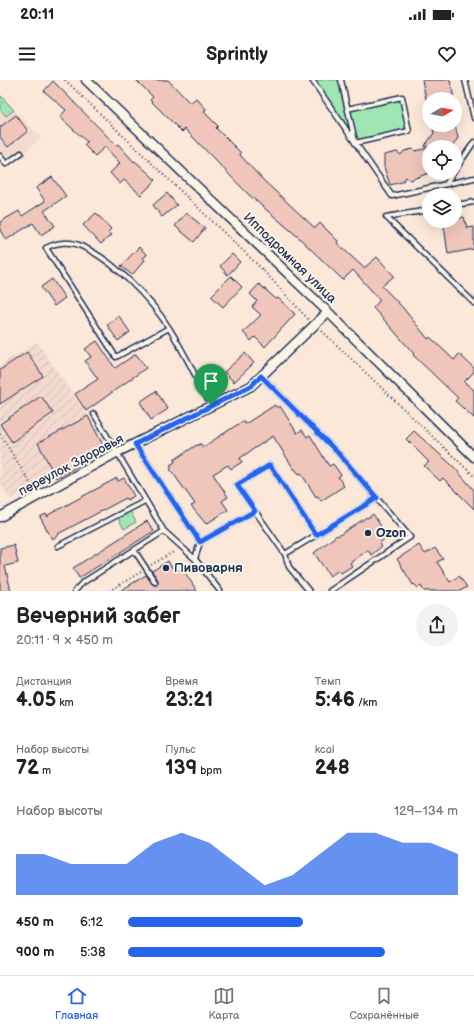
<!DOCTYPE html>
<html lang="ru">
<head>
<meta charset="utf-8">
<style>
  :root { --surface:#fff; --page:#f2f2f2; --text:#222; --muted:#767676; --line:#e0e0e0; --accent:#2563eb }
  body { margin:0; font-family:"Balsamiq Sans",sans-serif; background:var(--page); color:var(--text); height:100vh; display:flex; flex-direction:column; font-size:15px; white-space:nowrap }
  * { box-sizing:border-box; margin:0 }
  p { font-size:13px; color:var(--muted) }
  .icon { flex:none; width:22px; height:22px; fill:none; stroke:currentColor; stroke-width:2; stroke-linecap:round; stroke-linejoin:round }
  .map { position:relative; height:511px; overflow:hidden }
  .side { display:flex; flex-direction:column; background:var(--surface); flex:1 }
  .side>* { flex:none }
  .needle { width:26px; rotate:81deg }
  .buttons { position:absolute; left:422px; top:12px; display:grid; gap:8px }
  .buttons a { display:grid; place-items:center; width:40px; height:40px; border-radius:50%; background:var(--surface); box-shadow:0 4px 16px #0002; font-size:20px }
  .pin { position:absolute; display:grid; place-items:center; width:34px; height:34px; color:#fff; margin:-41px -17px; border-radius:50% 50% 50% 0; rotate:-45deg; box-shadow:0 0 4px #0007 }
  .pin .icon { rotate:45deg }
  .round { display:grid; place-items:center; flex:none; width:42px; height:42px; border-radius:21px; background:var(--page) }
  .overview { display:flex; align-items:center; justify-content:space-between; height:68px; padding:0 16px }
  h1 { font-size:22px; font-weight:700; line-height:30px }
  .stats { display:grid; grid-template-columns:repeat(3,1fr); gap:6px; height:68px; padding:4px 16px }
  .stats div { display:grid; align-content:center }
  .stats b { font-size:20px; font-weight:700 }
  .stats small { font-size:11px; font-weight:400 }
  .stats p { font-size:11px }
  .chart { height:112px; padding:8px 16px }
  .chart p { display:flex; justify-content:space-between }
  .chart svg { width:100%; height:72px; margin-top:4px; fill:var(--accent); opacity:.7 }
  ul { padding:0 16px; list-style:none; font-size:13px }
  li { display:grid; grid-template-columns:64px 48px 1fr; align-items:center; height:30px }
  li i { height:10px; border-radius:5px; background:var(--accent) }
  .status { display:flex; justify-content:space-between; align-items:center; height:28px; padding:0 20px; background:var(--surface); direction:ltr }
  .status svg { height:11px; fill:currentColor }
  header { display:flex; justify-content:space-between; align-items:center; height:52px; padding:0 16px; background:var(--surface); font-size:18px; font-weight:700 }
  .tabs { display:flex; justify-content:space-around; align-items:center; height:56px; border-top:1px solid var(--line); background:var(--surface); font-size:11px; color:var(--muted) }
  .tabs a { display:grid; justify-items:center; gap:2px }
  .tabs .current { color:var(--accent) }
  .map>svg:first-child { display:block }
  .built { fill:#f4dace }
  .industrial { fill:url(#industrial-furrows) }
  .grass { fill:#9fe6b3; stroke:#5d8a88 }
  .park { fill:url(#park-crowns); stroke:#5d8a88 }
  .building { fill:#f0c5ba; stroke:#1b2f5e }
  .lines { fill:none; stroke-linecap:round; stroke-linejoin:round }
  .lane-casing { stroke:#1b2f5e; stroke-width:7 }
  .street-casing { stroke:#1b2f5e; stroke-width:11 }
  .path { stroke:#1b2f5e; stroke-width:2; stroke-dasharray:1 3; stroke-linecap:butt }
  .lane { stroke:#fcf5e5; stroke-width:4 }
  .street { stroke:#fcf5e5; stroke-width:8 }
  .route-casing { stroke:#fff; stroke-width:8 }
  .route { stroke:#2563eb; stroke-width:5 }
  .poi-dot { fill:#1b2f5e; stroke:#fcf5e5; stroke-width:1.5 }
  .labels { text-anchor:middle; dominant-baseline:central; stroke-width:4; stroke-linejoin:round; paint-order:stroke }
  .street-label { font-size:13px; fill:#1b2f5e; stroke:#fcf5e5 }
  .poi-label { font-size:13px; font-weight:bold; fill:#1b2f5e; stroke:#fcf5e5; text-anchor:start }
</style>
</head>
<body>
<div class="status"><b>20:11</b><svg viewBox="0 0 49 12"><path d="M0 12V9h3v3zM5 12V6h3v6zM10 12V3h3v9zM15 12V0h3v12zM26 1h20v11H26zM47 4h2v5h-2z"/></svg></div>
<header><svg class="icon" aria-label="menu" viewBox="0 0 24 24"><path d="M4 6h16M4 12h16M4 18h16"/></svg>Sprintly<svg class="icon" aria-label="heart" viewBox="0 0 24 24"><path d="M12 20l-8-8c-3-5 5-10 8-4 3-6 11-1 8 4z"/></svg></header>
<div class="map">
<svg width="474" height="511" viewBox="0 0 474 511">
  <defs>
    <pattern id="industrial-furrows" width="10" height="10" patternUnits="userSpaceOnUse"><rect width="10" height="10" fill="#f4dace"/><path d="M-1 1l2-2M0 10L10 0M9 11l2-2" fill="none" stroke="#d1bbb3"/></pattern>
    <pattern id="park-crowns" width="20" height="18" patternUnits="userSpaceOnUse"><rect width="20" height="18" fill="#9fe6b3"/><path d="M2 6a3 3 0 1 1 6 0M12 15a3 3 0 1 1 6 0" fill="none" stroke="#88c69c"/></pattern>
  </defs>
  <rect width="100%" height="100%" fill="#fbe8d9"/>
  <filter id="ink" filterUnits="userSpaceOnUse"><feTurbulence type="fractalNoise" baseFrequency=".025" numOctaves="2"/><feDisplacementMap in="SourceGraphic" scale="8" xChannelSelector="R" yChannelSelector="G"/><feConvolveMatrix kernelMatrix="1 2 1 2 8 2 1 2 1" color-interpolation-filters="sRGB"/></filter>
  <g filter="url(#ink)">
    <path class="built" d="M0 15 41 58 10 85 0 81Z"/>
    <path class="industrial" d="M37 262 88 336 106 371 56 398 10 419 0 403V285Z"/>
    <path class="grass" d="M312 0H341L347 29 402 17 409 51 355 63Z"/>
    <path class="park" d="M0 15 14 30 6 36 0 29Z
      M130 431 136 442 124 449 118 438Z"/>
    <path class="building" d="M136 0H168L190 23 196 18 206 29 204 32 218 46 216 48 241 73 240 75 263 100 315 148 320 143 338 161 337 163 364 188 377 177 394 196 382 206 403 228 428 259 430 257 454 280 459 274 474 288V292L464 302 474 310V338L455 321 458 318 413 275 414 274 387 243 373 228 380 220 353 190 343 200 297 156 248 114 185 49 182 52 150 20 153 17Z
      M422 0H450L454 19H426Z
      M53 1 116 65 118 64 134 82 135 81 156 100 141 115 124 100 120 104 110 93 120 83 105 67 95 76 84 65 87 62 60 37 66 30 44 11Z
      M16 35 28 51 8 67 0 57V47Z
      M432 45H455L458 58 452 67H424L434 53Z
      M429 68V93L410 100 406 97 402 102 390 105 384 87V75L397 72 401 75 404 71 413 69 415 71Z
      M52 97 66 116 44 131 55 146 41 155 33 143 6 160 0 150V142L19 131 22 136 45 121 36 108Z
      M167 113 177 125 162 137 153 125Z
      M96 133 111 149 108 152 111 155 101 164 83 145Z
      M186 133 205 148 194 162 175 146Z
      M464 137 467 148 474 147V169L448 174 444 146 445 143 455 141V139Z
      M139 167 147 175 143 178 145 180 132 195 121 186Z
      M232 174 240 182 228 195 220 186Z
      M231 196 242 207 223 227 211 216Z
      M52 199 65 218 54 226 41 207Z
      M259 204 276 219 278 218 295 234 265 267 255 257 251 261 243 252 261 235 252 227 257 221 250 214Z
      M119 236 130 252 118 261 107 245Z
      M97 261 115 288 136 274 146 288 86 331 75 314 98 299 85 281 91 277 85 269Z
      M27 272 43 296 0 324V290Z
      M245 273 254 283 234 302 224 292Z
      M156 311 168 329 151 340 140 322Z
      M41 316 53 333 12 362 0 344Z
      M275 325 277 328 280 326 297 353 302 350 307 357 310 355 329 386 333 384 341 395 338 397 344 406 321 421 318 416 316 417 301 393 299 394 295 389H294L273 356 240 378 242 382 231 389 228 385 213 394 228 417 222 421 228 430 206 444 191 426 195 424 170 389 172 387 170 385 175 382 174 380 195 366 201 364 203 367 243 341 245 344Z
      M88 336 106 371 56 398 38 363Z
      M414 351 454 387 474 410V429L443 398 440 401 424 386 429 382 406 359Z
      M117 398 118 401 124 398 134 416 127 420 126 418 58 454 59 455 52 459 40 437 46 434 48 437V435Z
      M373 434 388 457 379 463 381 467 371 475 368 470 350 483 352 486 341 493 339 490 330 496 314 473 337 455 338 456 367 437 368 438Z
      M147 441 154 451 79 498 73 488Z
      M14 465 18 483 5 486 11 511H0V468Z
      M419 465 425 474 435 468 443 479 437 482 450 502 459 496 467 507 460 511H424L421 506 418 508 414 504 413 505 397 479Z
      M168 481 172 488 184 491 197 511H120L146 495 152 504 157 505 158 500 152 491Z"/>
    <g class="lines">
      <g class="lane-casing">
        <path id="lane" d="M312 0 392 116 474 98
          M341 0 355 61
          M465 0 474 38
          M347 29 402 17 409 51 355 63
          M0 76 6 84 21 73
          M455 90 474 62
          M446 104 453 93
          M455 125 474 122
          M429 130 386 137 474 223
          M169 248 116 277 46 168C56 162 71 161 81 166 112 179 151 219 169 248 185 273 197 300 211 325
          M261 296 338 373 410 457 330 511
          M94 334 164 451 195 479 220 511
          M135 364 200 462
          M255 431 237 405 270 385 316 455
          M58 466 145 421
          M134 470 155 502
          M285 474 377 418
          M195 479 200 462 255 431 285 474 289 487 309 511
          M75 511 82 503 164 451"/>
      </g>
      <g class="street-casing">
        <path id="street" d="M86 0 328 232 474 377
          M0 437 118 372 251 306 328 232"/>
      </g>
      <path class="path" d="M65 0 262 189 308 239
        M322 251 474 396
        M0 354 34 409
        M151 485 175 471
        M109 511 141 492"/>
      <use href="#lane" class="lane"/>
      <use href="#street" class="street"/>
    </g>
  </g>
  <g class="lines" filter="url(#ink)">
    <g class="route-casing">
      <path id="route" d="M261 296 338 373 377 418 316 455 270 385 237 405 255 431 200 462 135 364 251 306Z"/>
    </g>
    <use href="#route" class="route"/>
  </g>
  <g class="poi-dot">
    <circle cx="368" cy="453" r="4"/>
    <circle cx="166" cy="488" r="4"/>
  </g>
  <g class="labels">
    <g class="street-label">
      <text transform="translate(290 178) rotate(44)">Ипподромная улица</text>
      <text transform="translate(71 385) rotate(-28)">переулок Здоровья</text>
    </g>
    <g class="poi-label">
      <text x="376" y="453">Ozon</text>
      <text x="174" y="488">Пивоварня</text>
    </g>
  </g>
</svg>
<div class="buttons">
<a><svg class="needle" viewBox="-14 -14 28 28"><path d="M0-13l5 13h-10z" fill="#e53935"/><path d="M0 13l5-13h-10z" fill="#767676"/></svg></a>
<a><svg class="icon" aria-label="locate" viewBox="0 0 24 24"><circle cx="12" cy="12" r="6"/><path d="M12 2v4M12 18v4M2 12h4M18 12h4"/></svg></a>
<a><svg class="icon" aria-label="layers" viewBox="0 0 24 24"><path d="M12 4l9 5-9 5-9-5zM3 14l9 5 9-5"/></svg></a>
</div>
<div class="pin" style="left:211px;top:325px;background:#1e9e55"><svg class="icon" aria-label="arrive" viewBox="0 0 24 24"><path d="M6 21V4h12l-3 4 3 4H6"/></svg></div>
</div>
<section class="side">
<div class="overview"><div><h1>Вечерний забег</h1><p>20:11 · 9 × 450 m</p></div><a class="round"><svg class="icon" aria-label="share" viewBox="0 0 24 24"><path d="M12 15V3M7 8l5-5 5 5M5 13v7h14v-7"/></svg></a></div>
<div class="stats">
<div><p>Дистанция</p><b>4.05<small> km</small></b></div>
<div><p>Время</p><b>23:21</b></div>
<div><p>Темп</p><b>5:46<small> /km</small></b></div>
</div>
<div class="stats">
<div><p>Набор высоты</p><b>72<small> m</small></b></div>
<div><p>Пульс</p><b>139<small> bpm</small></b></div>
<div><p>kcal</p><b>248</b></div>
</div>
<div class="chart"><p><span>Набор высоты</span>129–134 m</p>
<svg viewBox="0 0 160 44" preserveAspectRatio="none"><path d="M0 44V19L10 19L20 25L30 25L40 25L50 12L60 6L70 12L80 25L90 38L100 32L110 19L120 6L130 6L140 12L150 12L160 19V44z"/></svg>
</div>
<ul>
<li><b>450 m</b>6:12<i style="width:53%"></i></li>
<li><b>900 m</b>5:38<i style="width:78%"></i></li>
</ul>
</section>
<nav class="tabs">
<a class="current"><svg class="icon" aria-label="home" viewBox="0 0 24 24"><path d="M3 11l9-7 9 7M6 9v11h12V9"/></svg>Главная</a>
<a><svg class="icon" aria-label="map" viewBox="0 0 24 24"><path d="M3 6l6-2 6 2 6-2v14l-6 2-6-2-6 2zM9 4v14M15 6v14"/></svg>Карта</a>
<a><svg class="icon" aria-label="saved" viewBox="0 0 24 24"><path d="M7 4h10v16l-5-4-5 4z"/></svg>Сохранённые</a>
</nav>
</body>
</html>
